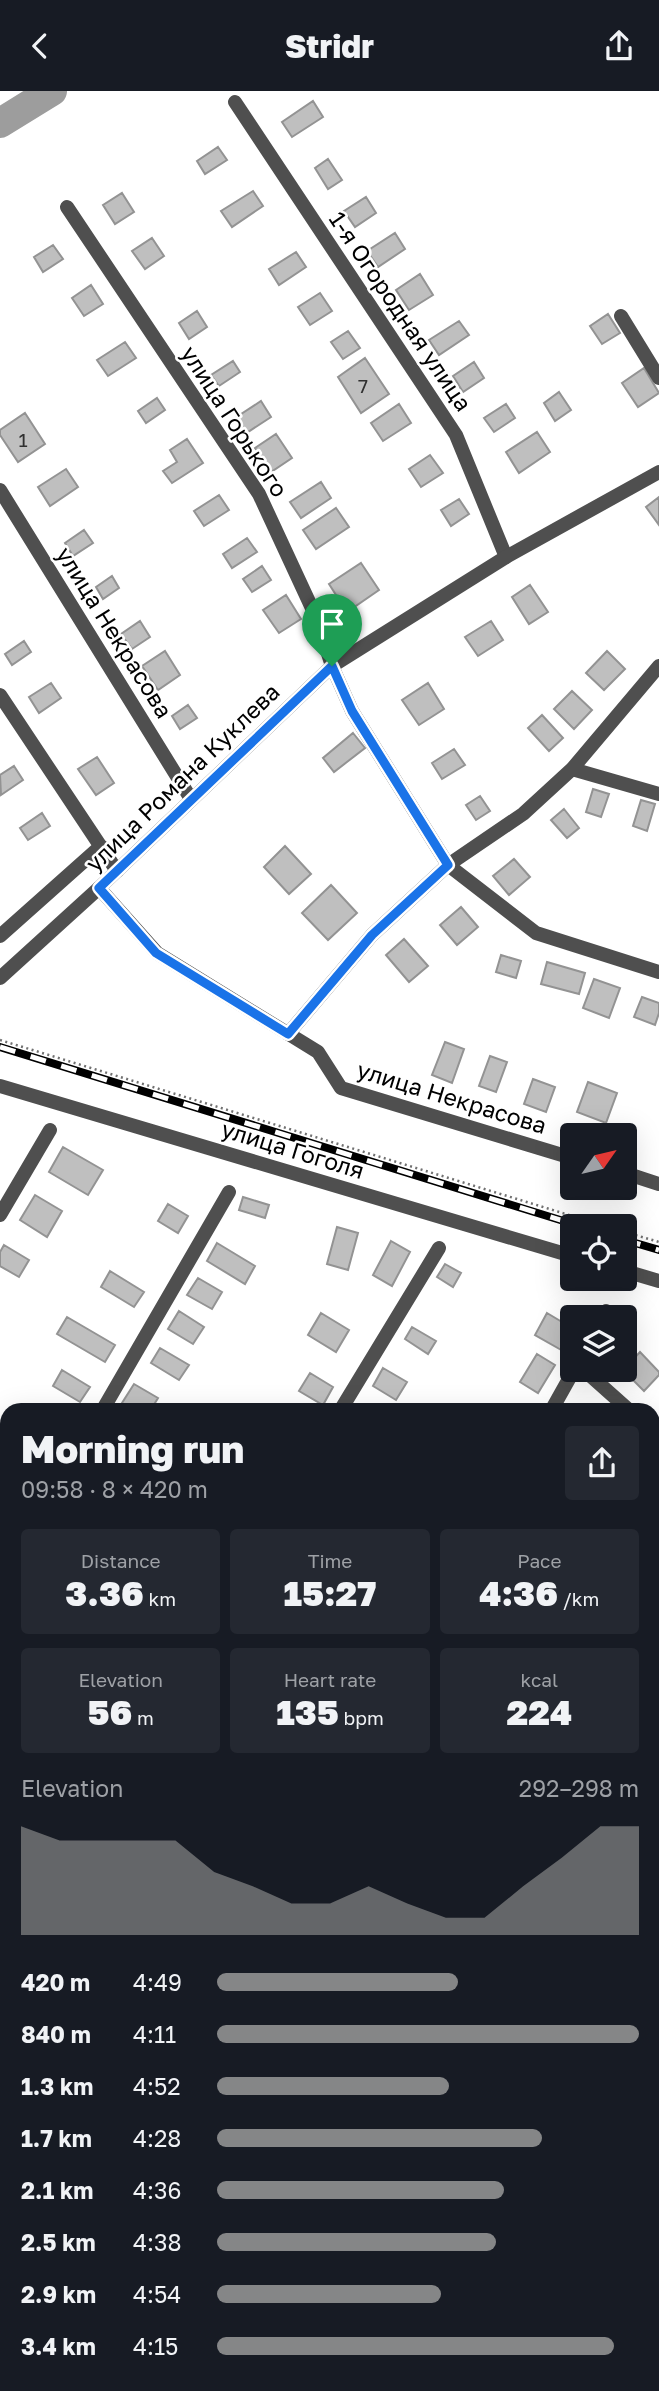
<!DOCTYPE html>
<html lang="en">
<head>
<meta charset="utf-8">
<style>
  :root { --surface:#171b24; --page:#242831; --text:#f1f3f6; --muted:#9ea1a6; --accent:#858687 }
  body { margin:0; font-family:"Golos Text",sans-serif; background:var(--page); color:var(--text); height:100vh; display:flex; flex-direction:column; font-size:26px; white-space:nowrap }
  * { box-sizing:border-box; margin:0 }
  p { font-size:23px; color:var(--muted) }
  .icon { flex:none; width:38px; height:38px; fill:none; stroke:currentColor; stroke-width:2; stroke-linecap:round; stroke-linejoin:round }
  .map { position:relative; flex:1; overflow:hidden }
  .details { position:absolute; left:0px; top:1312px; width:660px; height:989px; display:flex; flex-direction:column; background:var(--surface); border-radius:21px 21px 0 0; box-shadow:0 7px 28px #0002 }
  .details>* { flex:none }
  .needle { width:46px; rotate:56deg }
  .buttons { position:absolute; left:560px; top:1032px; display:grid; gap:14px }
  .buttons a { display:grid; place-items:center; width:77px; height:77px; border-radius:7px; background:var(--surface); box-shadow:0 7px 28px #0002; font-size:35px }
  .pin { position:absolute; display:grid; place-items:center; width:60px; height:60px; color:#fff; margin:-72px -30px; border-radius:50% 50% 50% 0; rotate:-45deg; box-shadow:0 0 7px #0007 }
  .pin .icon { rotate:45deg }
  .round { display:grid; place-items:center; flex:none; width:74px; height:74px; border-radius:7px; background:var(--page) }
  .head { display:flex; align-items:center; justify-content:space-between; height:119px; padding:0 21px }
  h1 { font-size:38px; font-weight:800; line-height:52px }
  .stats { display:grid; grid-template-columns:repeat(3,1fr); gap:10px; height:119px; padding:7px 21px }
  .stats div { display:grid; align-content:center; border-radius:7px; background:var(--page); text-align:center }
  .stats b { font-size:35px; font-weight:800 }
  .stats small { font-size:19px; font-weight:400 }
  .stats p { font-size:19px }
  .chart { height:196px; padding:14px 21px }
  .chart p { display:flex; justify-content:space-between }
  .chart svg { width:100%; height:126px; margin-top:7px; fill:var(--accent); opacity:.7 }
  ul { padding:0 21px; list-style:none; font-size:23px }
  li { display:grid; grid-template-columns:112px 84px 1fr; align-items:center; height:52px }
  li i { height:18px; border-radius:9px; background:var(--accent) }
  header { display:flex; justify-content:space-between; align-items:center; height:91px; padding:0 21px; background:var(--surface); font-size:32px; font-weight:800 }
  .map>svg:first-child { display:block }
  .water { fill:#9d9d9d }
  .lines { fill:none; stroke-linecap:round; stroke-linejoin:round }
  .river { stroke:#9d9d9d; stroke-width:30 }
  .building { fill:#bfbfbf; stroke:#939393; stroke-width:2 }
  .path { stroke:#717171; stroke-width:2.5; stroke-dasharray:2 3.5; stroke-linecap:butt }
  .minor { stroke:#4f4f4f; stroke-width:14 }
  .tertiary { stroke:#4f4f4f; stroke-width:14 }
  .rail-casing { stroke:#000; stroke-width:8 }
  .rail { stroke:#fff; stroke-width:5; stroke-dasharray:16; stroke-linecap:butt }
  .route-casing { stroke:#fff; stroke-width:14 }
  .route { stroke:#1a73e8; stroke-width:9 }
  .labels { text-anchor:middle; dominant-baseline:central; stroke-width:5; stroke-linejoin:round; paint-order:stroke }
  .number-label { font-size:19px; fill:#303030 }
  .street-label { font-size:23px; fill:#000; stroke:#fff }
</style>
</head>
<body>
<header><svg class="icon" aria-label="back" viewBox="0 0 24 24"><path d="M15 5l-7 7 7 7"/></svg>Stridr<svg class="icon" aria-label="share" viewBox="0 0 24 24"><path d="M12 15V3M7 8l5-5 5 5M5 13v7h14v-7"/></svg></header>
<div class="map">
<svg width="659" height="2300" viewBox="0 0 659 2300">
  <rect width="100%" height="100%" fill="#fff"/>
  <path class="water" d="M653 1890 659 1893V1980L653 1976Z"/>
  <g class="lines">
    <path class="river" d="M0 32 52 0"/>
  </g>
  <path class="building" d="M313 10 323 26 292 46 282 31Z
    M218 56 227 69 205 83 197 70Z
    M328 68 342 89 328 98 315 77Z
    M253 100 263 115 232 136 221 120Z
    M122 102 134 121 115 133 103 114Z
    M366 106 376 122 355 136 344 120Z
    M395 142 405 158 378 176 367 160Z
    M152 147 164 165 145 178 132 160Z
    M53 154 63 168 43 181 34 166Z
    M296 161 306 176 279 194 269 178Z
    M420 183 433 204 409 219 396 199Z
    M91 194 103 213 84 225 72 207Z
    M320 202 332 220 310 234 298 216Z
    M197 220 207 236 189 248 179 232Z
    M608 223 620 242 602 253 590 235Z
    M459 230 469 244 439 264 429 249Z
    M348 240 360 257 343 268 331 251Z
    M125 251 136 267 108 285 97 269Z
    M365 267 389 303 361 322 338 286Z
    M233 270 240 281 219 295 211 284Z
    M474 271 484 287 463 301 453 285Z
    M644 277 659 302 638 316 622 292Z
    M559 301 571 319 555 330 544 312Z
    M157 307 165 319 146 332 138 320Z
    M261 310 271 326 245 343 235 327Z
    M399 313 411 332 383 350 371 332Z
    M506 313 515 327 494 341 484 327Z
    M25 322 45 353 18 371 0 344V339Z
    M537 341 550 361 519 382 506 361Z
    M276 343 292 367 271 381 255 357Z
    M187 348 203 372 172 392 163 380 177 371 170 359Z
    M430 364 443 382 421 396 409 378Z
    M66 378 78 396 50 415 38 396Z
    M321 391 331 407 301 427 290 411Z
    M219 404 229 419 204 435 194 420Z
    M659 406V434L646 416Z
    M459 408 469 423 451 435 441 419Z
    M336 417 349 436 316 458 303 439Z
    M84 439 93 452 73 465 65 452Z
    M247 447 257 461 232 477 223 463Z
    M361 472 379 499 347 521 329 493Z
    M262 475 271 489 252 501 243 488Z
    M112 485 119 497 103 508 96 496Z
    M530 494 548 521 529 533 512 506Z
    M286 504 301 528 279 542 263 519Z
    M140 530 150 546 132 558 121 543Z
    M491 530 503 549 478 565 465 546Z
    M24 550 31 561 12 574 5 563Z
    M165 560 180 584 158 599 142 575Z
    M607 560 625 578 604 599 586 582Z
    M51 592 61 607 39 622 29 606Z
    M428 592 444 618 419 634 402 609Z
    M572 600 592 619 574 638 554 618Z
    M188 614 197 627 180 638 172 625Z
    M542 624 563 647 549 660 528 637Z
    M353 642 365 657 334 681 323 667Z
    M454 658 465 674 442 688 432 672Z
    M97 666 114 692 96 704 78 678Z
    M14 675 23 689 1 704 0 684Z
    M593 698 609 703 601 726 586 721Z
    M480 705 490 720 476 729 466 714Z
    M641 709 655 713 647 740 633 735Z
    M564 718 579 737 567 747 551 729Z
    M42 722 50 735 28 749 20 737Z
    M285 755 311 783 289 803 264 776Z
    M514 768 530 786 509 804 493 785Z
    M331 794 357 822 328 849 302 822Z
    M461 816 478 836 457 854 440 834Z
    M404 848 428 875 409 891 386 864Z
    M501 864 521 870 516 887 496 881Z
    M547 871 585 882 579 903 541 893Z
    M594 888 620 897 609 927 583 917Z
    M642 906 659 912V922L655 934 634 926Z
    M445 951 464 958 452 992 432 984Z
    M490 965 507 971 496 1001 479 995Z
    M533 988 555 996 546 1021 524 1013Z
    M588 991 617 1002 606 1032 577 1021Z
    M63 1056 103 1079 88 1104 49 1081Z
    M35 1104 62 1120 47 1146 20 1129Z
    M243 1106 269 1114 265 1127 239 1119Z
    M168 1113 188 1125 178 1142 158 1130Z
    M337 1136 358 1142 348 1179 327 1173Z
    M391 1150 410 1161 392 1195 373 1184Z
    M217 1152 255 1175 245 1193 207 1170Z
    M4 1154 29 1169 19 1186 0 1175V1161Z
    M445 1173 461 1182 453 1196 437 1186Z
    M110 1180 144 1201 134 1216 101 1196Z
    M198 1187 222 1201 212 1218 187 1204Z
    M179 1220 204 1236 193 1253 168 1238Z
    M321 1222 349 1239 336 1261 308 1244Z
    M547 1222 572 1237V1244L563 1260 535 1244Z
    M67 1226 115 1254 105 1271 57 1243Z
    M412 1236 436 1250 428 1263 405 1248Z
    M160 1257 189 1274 179 1289 151 1272Z
    M640 1261 659 1281V1284L644 1300 623 1279Z
    M537 1263 555 1274 538 1302 520 1291Z
    M383 1277 407 1291 396 1309 373 1295Z
    M62 1279 90 1296 80 1311 53 1295Z
    M310 1282 333 1296 323 1314 299 1300Z
    M134 1293 158 1307 150 1320H135L122 1312Z
    M7 1423V1454L0 1449V1434Z
    M7 2013V2052L3 2059 0 2057V2024Z
    M653 2283 659 2285 656 2300H635L637 2294H653Z
    M300 2294H327L325 2300H298Z"/>
  <g class="lines">
    <path class="path" d="M0 949 608 1136
      M625 1141 659 1151
      M492 2300 494 2294"/>
    <path class="minor" d="M235 11 456 344 506 466
      M67 116 259 403 317 528 332 575 352 620 448 774 536 842 659 881
      M621 225 659 287
      M0 399 191 708
      M0 604 117 780
      M572 678 659 703
      M99 797 157 862 318 961 341 997 572 1067
      M0 845 101 755
      M288 943 372 844 448 774 523 723 572 678 659 575
      M0 995 572 1165
      M625 1082 659 1093
      M0 1124 50 1039
      M625 1180 659 1190
      M602 1227 606 1220
      M584 1279 630 1320
      M102 1320 229 1101
      M340 1320 439 1157
      M551 1320 574 1279
      M653 1339 659 1345
      M0 1382 7 1386
      M653 1586 659 1591
      M0 1601 7 1605
      M653 1701 659 1698
      M0 1763 7 1768
      M653 1848 659 1852
      M0 1974 7 1979
      M653 2148 659 2150
      M0 2189 7 2183
      M0 2218 7 2221
      M210 2294 226 2300
      M514 2294 529 2300"/>
    <path class="tertiary" d="M0 887 99 797 332 575 506 466 659 381"/>
    <g class="rail-casing">
      <path id="rail" d="M0 956 583 1136
        M625 1149 659 1159"/>
    </g>
    <use href="#rail" class="rail"/>
  </g>
  <g class="lines">
    <g class="route-casing">
      <path id="route" d="M332 575 352 620 448 774 372 844 288 943 156 862 99 797Z"/>
    </g>
    <use href="#route" class="route"/>
  </g>
  <g class="labels">
    <g class="number-label">
      <text x="363" y="294">7</text>
      <text x="23" y="348">1</text>
    </g>
    <g class="street-label">
      <text transform="translate(401 220) rotate(56)">1-я Огородная улица</text>
      <text transform="translate(235 330) rotate(57)">улица Горького</text>
      <text transform="translate(115 541) rotate(58)">улица Некрасова</text>
      <text transform="translate(182 686) rotate(-44)">улица Романа Куклева</text>
      <text transform="translate(452 1006) rotate(17)">улица Некрасова</text>
      <text transform="translate(293 1058) rotate(17)">улица Гоголя</text>
    </g>
  </g>
</svg>
<div class="buttons">
<a><svg class="needle" viewBox="-14 -14 28 28"><path d="M0-13l5 13h-10z" fill="#e53935"/><path d="M0 13l5-13h-10z" fill="#9ea1a6"/></svg></a>
<a><svg class="icon" aria-label="locate" viewBox="0 0 24 24"><circle cx="12" cy="12" r="6"/><path d="M12 2v4M12 18v4M2 12h4M18 12h4"/></svg></a>
<a><svg class="icon" aria-label="layers" viewBox="0 0 24 24"><path d="M12 4l9 5-9 5-9-5zM3 14l9 5 9-5"/></svg></a>
</div>
<div class="pin" style="left:332px;top:575px;background:#1e9e55"><svg class="icon" aria-label="arrive" viewBox="0 0 24 24"><path d="M6 21V4h12l-3 4 3 4H6"/></svg></div>
<section class="details">
<div class="head"><div><h1>Morning run</h1><p>09:58 · 8 × 420 m</p></div><a class="round"><svg class="icon" aria-label="share" viewBox="0 0 24 24"><path d="M12 15V3M7 8l5-5 5 5M5 13v7h14v-7"/></svg></a></div>
<div class="stats">
<div><p>Distance</p><b>3.36<small> km</small></b></div>
<div><p>Time</p><b>15:27</b></div>
<div><p>Pace</p><b>4:36<small> /km</small></b></div>
</div>
<div class="stats">
<div><p>Elevation</p><b>56<small> m</small></b></div>
<div><p>Heart rate</p><b>135<small> bpm</small></b></div>
<div><p>kcal</p><b>224</b></div>
</div>
<div class="chart"><p><span>Elevation</span>292–298 m</p>
<svg viewBox="0 0 160 44" preserveAspectRatio="none"><path d="M0 44V6L10 11L20 11L30 11L40 11L50 22L60 27L70 33L80 33L90 27L100 33L110 38L120 38L130 27L140 17L150 6L160 6V44z"/></svg>
</div>
<ul>
<li><b>420 m</b>4:49<i style="width:57%"></i></li>
<li><b>840 m</b>4:11<i style="width:100%"></i></li>
<li><b>1.3 km</b>4:52<i style="width:55%"></i></li>
<li><b>1.7 km</b>4:28<i style="width:77%"></i></li>
<li><b>2.1 km</b>4:36<i style="width:68%"></i></li>
<li><b>2.5 km</b>4:38<i style="width:66%"></i></li>
<li><b>2.9 km</b>4:54<i style="width:53%"></i></li>
<li><b>3.4 km</b>4:15<i style="width:94%"></i></li>
</ul>
</section>
</div>
</body>
</html>
